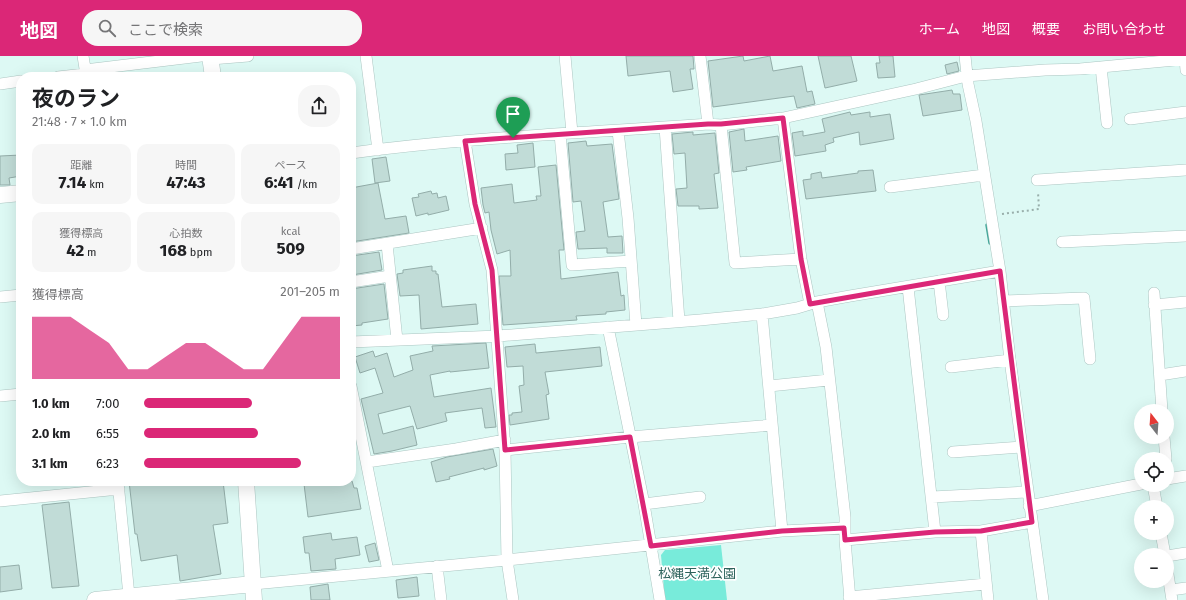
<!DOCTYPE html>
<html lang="ja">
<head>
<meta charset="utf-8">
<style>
  :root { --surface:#fff; --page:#f6f6f6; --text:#202124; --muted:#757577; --accent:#db2777 }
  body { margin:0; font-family:"Fira Sans","Noto Sans JP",sans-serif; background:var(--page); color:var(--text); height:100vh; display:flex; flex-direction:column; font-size:15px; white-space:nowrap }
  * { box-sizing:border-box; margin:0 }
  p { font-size:13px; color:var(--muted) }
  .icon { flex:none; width:22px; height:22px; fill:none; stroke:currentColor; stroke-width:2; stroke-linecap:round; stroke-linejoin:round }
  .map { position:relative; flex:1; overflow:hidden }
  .side { position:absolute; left:16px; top:16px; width:340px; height:414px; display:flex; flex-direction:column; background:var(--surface); border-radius:16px; box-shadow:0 4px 16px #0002 }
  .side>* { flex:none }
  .needle { width:26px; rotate:343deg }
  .controls { position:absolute; left:1134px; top:348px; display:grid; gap:8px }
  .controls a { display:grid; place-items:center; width:40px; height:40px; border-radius:50%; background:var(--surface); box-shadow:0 4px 16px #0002; font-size:20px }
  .pin { position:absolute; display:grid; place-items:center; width:34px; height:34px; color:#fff; margin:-41px -17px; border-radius:50% 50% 50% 0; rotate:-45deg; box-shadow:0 0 4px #0007 }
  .pin .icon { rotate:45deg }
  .round { display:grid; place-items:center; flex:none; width:42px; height:42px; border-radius:16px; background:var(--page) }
  .summary { display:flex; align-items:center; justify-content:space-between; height:68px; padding:0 16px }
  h1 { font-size:22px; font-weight:700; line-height:30px }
  .stats { display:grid; grid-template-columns:repeat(3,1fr); gap:6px; height:68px; padding:4px 16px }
  .stats div { display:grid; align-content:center; border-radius:10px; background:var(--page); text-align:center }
  .stats b { font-size:17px; font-weight:700 }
  .stats small { font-size:11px; font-weight:400 }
  .stats p { font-size:11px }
  .chart { height:112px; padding:8px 16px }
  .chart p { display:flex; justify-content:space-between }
  .chart svg { width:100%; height:72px; margin-top:4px; fill:var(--accent); opacity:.7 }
  ul { padding:0 16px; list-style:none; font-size:13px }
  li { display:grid; grid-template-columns:64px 48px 1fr; align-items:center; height:30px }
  li i { height:10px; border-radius:5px; background:var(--accent) }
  header { display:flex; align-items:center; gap:24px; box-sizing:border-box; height:56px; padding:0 20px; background:var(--accent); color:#fff }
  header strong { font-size:19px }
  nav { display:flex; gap:22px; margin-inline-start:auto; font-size:14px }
  .search { width:280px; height:36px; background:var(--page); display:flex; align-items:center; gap:10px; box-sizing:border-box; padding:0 14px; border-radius:16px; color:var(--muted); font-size:15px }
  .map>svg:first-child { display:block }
  .green { fill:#78ebda }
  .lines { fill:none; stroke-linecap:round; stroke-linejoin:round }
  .stream { stroke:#42a799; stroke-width:3.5 }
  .building { fill:#c1dcd7; stroke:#93ada9 }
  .street-casing { stroke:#acc6c2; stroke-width:12 }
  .secondary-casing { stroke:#acc6c2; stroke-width:17 }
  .path { stroke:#99afab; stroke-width:2; stroke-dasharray:2 3; stroke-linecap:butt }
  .street { stroke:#fff; stroke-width:11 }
  .secondary { stroke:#fff; stroke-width:16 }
  .route-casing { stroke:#fff; stroke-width:8 }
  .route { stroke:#db2777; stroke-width:5 }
  .labels { text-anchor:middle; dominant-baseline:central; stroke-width:3.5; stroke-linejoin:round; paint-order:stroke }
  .park-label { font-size:13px; fill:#2c625b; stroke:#fff }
</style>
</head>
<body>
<header>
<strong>地図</strong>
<div class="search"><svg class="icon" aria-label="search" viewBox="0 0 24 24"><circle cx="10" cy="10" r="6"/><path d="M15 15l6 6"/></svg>ここで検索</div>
<nav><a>ホーム</a><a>地図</a><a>概要</a><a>お問い合わせ</a></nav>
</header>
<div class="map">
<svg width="1186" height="544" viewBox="0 0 1186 544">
  <rect width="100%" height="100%" fill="#ddf9f4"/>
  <path class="green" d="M721 489 727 544H665L661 499 665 494Z"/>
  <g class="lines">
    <path class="stream" d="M987 169 990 187"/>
  </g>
  <path class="building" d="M626 0H693L694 13H690L693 33 673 36 670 15 628 20Z
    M743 0 744 5 770 0 773 15 802 10 807 36 812 35 815 48 797 52 794 40 713 51 708 5Z
    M818 0H851L857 25 825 32Z
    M879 0H893L895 21 878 22 876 7H880Z
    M957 6 959 15 947 18 945 9Z
    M952 34 953 38H960L962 54 923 60 919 39Z
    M850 56 851 59 870 56V61L890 58 894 83 860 89 859 76 833 82 834 86 825 89 826 95 795 100 792 77 803 75V80L825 76 822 63Z
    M744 73 745 85 778 80 781 105 746 111 747 114 733 116 729 76Z
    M693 76V79L715 77 719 117 714 118 718 152 699 153V150H678L676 133 687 132 685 97 674 98 672 78Z
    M586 85 587 90 612 88 619 143 603 146 608 181 622 180 623 197H607V192L578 193 576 176 585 175 581 145 573 146 568 87Z
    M533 87 535 111 506 114 505 98 518 97 517 89Z
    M21 99V120L9 122 10 129H0V100Z
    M386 101 390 125 375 127 372 103Z
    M556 109 564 194H559L561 223 618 216 621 240 624 239 625 254 606 256V258L576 260 577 264 503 269 499 220H511L510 194 497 198 491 174 489 156 485 157 483 149 481 132 512 128 514 147 537 144 536 140H541L538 111Z
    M873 114 876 135 806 143 803 124 811 123V118L821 116 822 122 858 117V115Z
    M378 127 385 163 406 160 409 177 351 186V132Z
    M431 135 432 138 437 137 438 142 446 140 449 154 428 159V157L416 160 412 142 419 141 418 138Z
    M379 196 382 214 352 219 351 200Z
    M432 210V215H436V218H438L442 251 476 248 478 268 421 273 419 239 400 240 397 218 403 217V214Z
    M384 228 388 263 362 267V269L351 270V233Z
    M486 287 489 312 450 316V315L430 319 434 341 491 332 496 371 485 372 482 352 445 357 447 365 417 373 410 350 378 358 383 378 413 370 417 389 392 395 374 398 361 343 383 337 375 312 360 317 355 301 373 295 375 301 387 297 394 321 413 314 410 300 433 295 432 290Z
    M535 288 536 297 600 291 602 310 545 316 549 338 546 339 549 363 510 369 509 359H512V357L522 356 519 330 524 329 523 310 507 311 505 291Z
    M493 393 497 410 484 414V412L449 421 450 423 436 426 431 406 447 401Z
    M129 425H223L228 467 213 469 221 518 180 525 177 499 141 505 137 478H135Z
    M326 425H352L354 432H357L361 453 308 461 304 428Z
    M69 446 79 530 52 532 42 449Z
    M331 477 332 484 357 481 360 499 335 503 336 513 311 515 309 497H305L303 481Z
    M375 487 379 504 369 506 365 490Z
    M19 509 22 533 0 536V511Z
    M417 521 419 540 398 542 396 524Z
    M328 528 330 544H311L310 531Z"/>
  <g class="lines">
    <g class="street-casing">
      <path id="street" d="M83 0 86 19
        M366 0 378 94
        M565 0 572 77
        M700 0 708 68
        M965 0 968 28 976 65 1000 215 1010 304 1043 544
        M211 3 248 0
        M1185 3 1186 14
        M1101 11 1107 67
        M85 14 201 0
        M58 21 85 18
        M0 28 21 25
        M783 62 801 203 810 248
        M1130 63 1186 56
        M721 69 735 207 801 203
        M665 71 679 265
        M618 75 628 162 636 269
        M560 78 572 209 631 205
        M465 85 475 148 492 214 505 394 507 504 513 544
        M351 97C469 81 589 77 708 68L721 69 783 62 916 33 966 20 1045 14 1080 13 1186 3
        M1037 124 1186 114
        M890 131 984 119
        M1062 186 1186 180
        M387 188 397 284
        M351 193 482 172
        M939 225 943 259
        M351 226 390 220
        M908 231 935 476
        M1154 237 1162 355
        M0 241 21 239
        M1003 245 1084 242 1090 303
        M817 246 826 291 845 461V484L850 544
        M1154 249 1186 246
        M762 258 782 475
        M608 271 644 448 660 544
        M351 286 498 280 700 264 762 258 797 252 817 246 850 240 1000 215
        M951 311 1010 304
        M1160 319 1186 315
        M351 330 388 515
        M769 330 829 324
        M0 340 21 338
        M1164 381 1166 403
        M505 394 630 381 772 369
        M953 396 1022 391
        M367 406 456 393 505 384
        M1167 423 1186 420
        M118 426 129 540
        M1153 429 1157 451
        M932 441 1027 436
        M0 445 119 433
        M644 448 700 441
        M1029 450 1141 428
        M981 475 988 544
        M1161 477 1165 499
        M845 484 935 476 981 475 1032 466
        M1167 500 1186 497
        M437 510 441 544
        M1167 512 1172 544
        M253 528 507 504 782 475 844 472
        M1171 534 1186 532
        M849 541 986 528"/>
    </g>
    <g class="secondary-casing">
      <path id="secondary" d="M210 0 213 21
        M0 139 21 137
        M246 425 254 544
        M95 544 253 528"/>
    </g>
    <path class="path" d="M1002 158 1039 153 1038 136"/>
    <use href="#street" class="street"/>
    <use href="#secondary" class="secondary"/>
  </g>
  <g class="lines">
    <g class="route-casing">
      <path id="route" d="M783 62 801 203 810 248 1000 215 1032 466 981 475 935 476 845 484 844 472 782 475 651 490 630 381 505 394 492 214 475 148 465 85 708 68H721Z"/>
    </g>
    <use href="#route" class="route"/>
  </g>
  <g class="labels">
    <g class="park-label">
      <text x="697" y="517">松縄天満公園</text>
    </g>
  </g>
</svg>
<div class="controls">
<a><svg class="needle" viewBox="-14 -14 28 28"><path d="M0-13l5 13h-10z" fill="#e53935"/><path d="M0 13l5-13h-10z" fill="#757577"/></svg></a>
<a><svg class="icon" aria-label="locate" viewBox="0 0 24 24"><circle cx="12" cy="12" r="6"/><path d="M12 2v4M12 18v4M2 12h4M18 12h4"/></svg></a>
<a>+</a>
<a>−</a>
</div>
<div class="pin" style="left:513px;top:82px;background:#1e9e55"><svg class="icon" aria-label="arrive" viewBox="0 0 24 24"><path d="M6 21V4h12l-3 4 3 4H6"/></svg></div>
<section class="side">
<div class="summary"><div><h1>夜のラン</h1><p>21:48 · 7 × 1.0 km</p></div><a class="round"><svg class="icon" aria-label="share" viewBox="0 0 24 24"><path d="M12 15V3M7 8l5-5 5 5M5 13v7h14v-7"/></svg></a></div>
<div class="stats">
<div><p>距離</p><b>7.14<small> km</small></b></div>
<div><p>時間</p><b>47:43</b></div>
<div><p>ペース</p><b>6:41<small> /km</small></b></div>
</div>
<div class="stats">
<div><p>獲得標高</p><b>42<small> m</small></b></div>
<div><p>心拍数</p><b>168<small> bpm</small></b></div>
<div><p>kcal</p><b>509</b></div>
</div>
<div class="chart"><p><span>獲得標高</span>201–205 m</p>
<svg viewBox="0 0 160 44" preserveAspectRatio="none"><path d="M0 44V6L10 6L20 6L30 14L40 22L50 38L60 38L70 30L80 22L90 22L100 30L110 38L120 38L130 22L140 6L150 6L160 6V44z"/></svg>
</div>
<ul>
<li><b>1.0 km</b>7:00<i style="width:55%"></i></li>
<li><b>2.0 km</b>6:55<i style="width:58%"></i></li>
<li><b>3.1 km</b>6:23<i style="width:80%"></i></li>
</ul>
</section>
</div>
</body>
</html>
